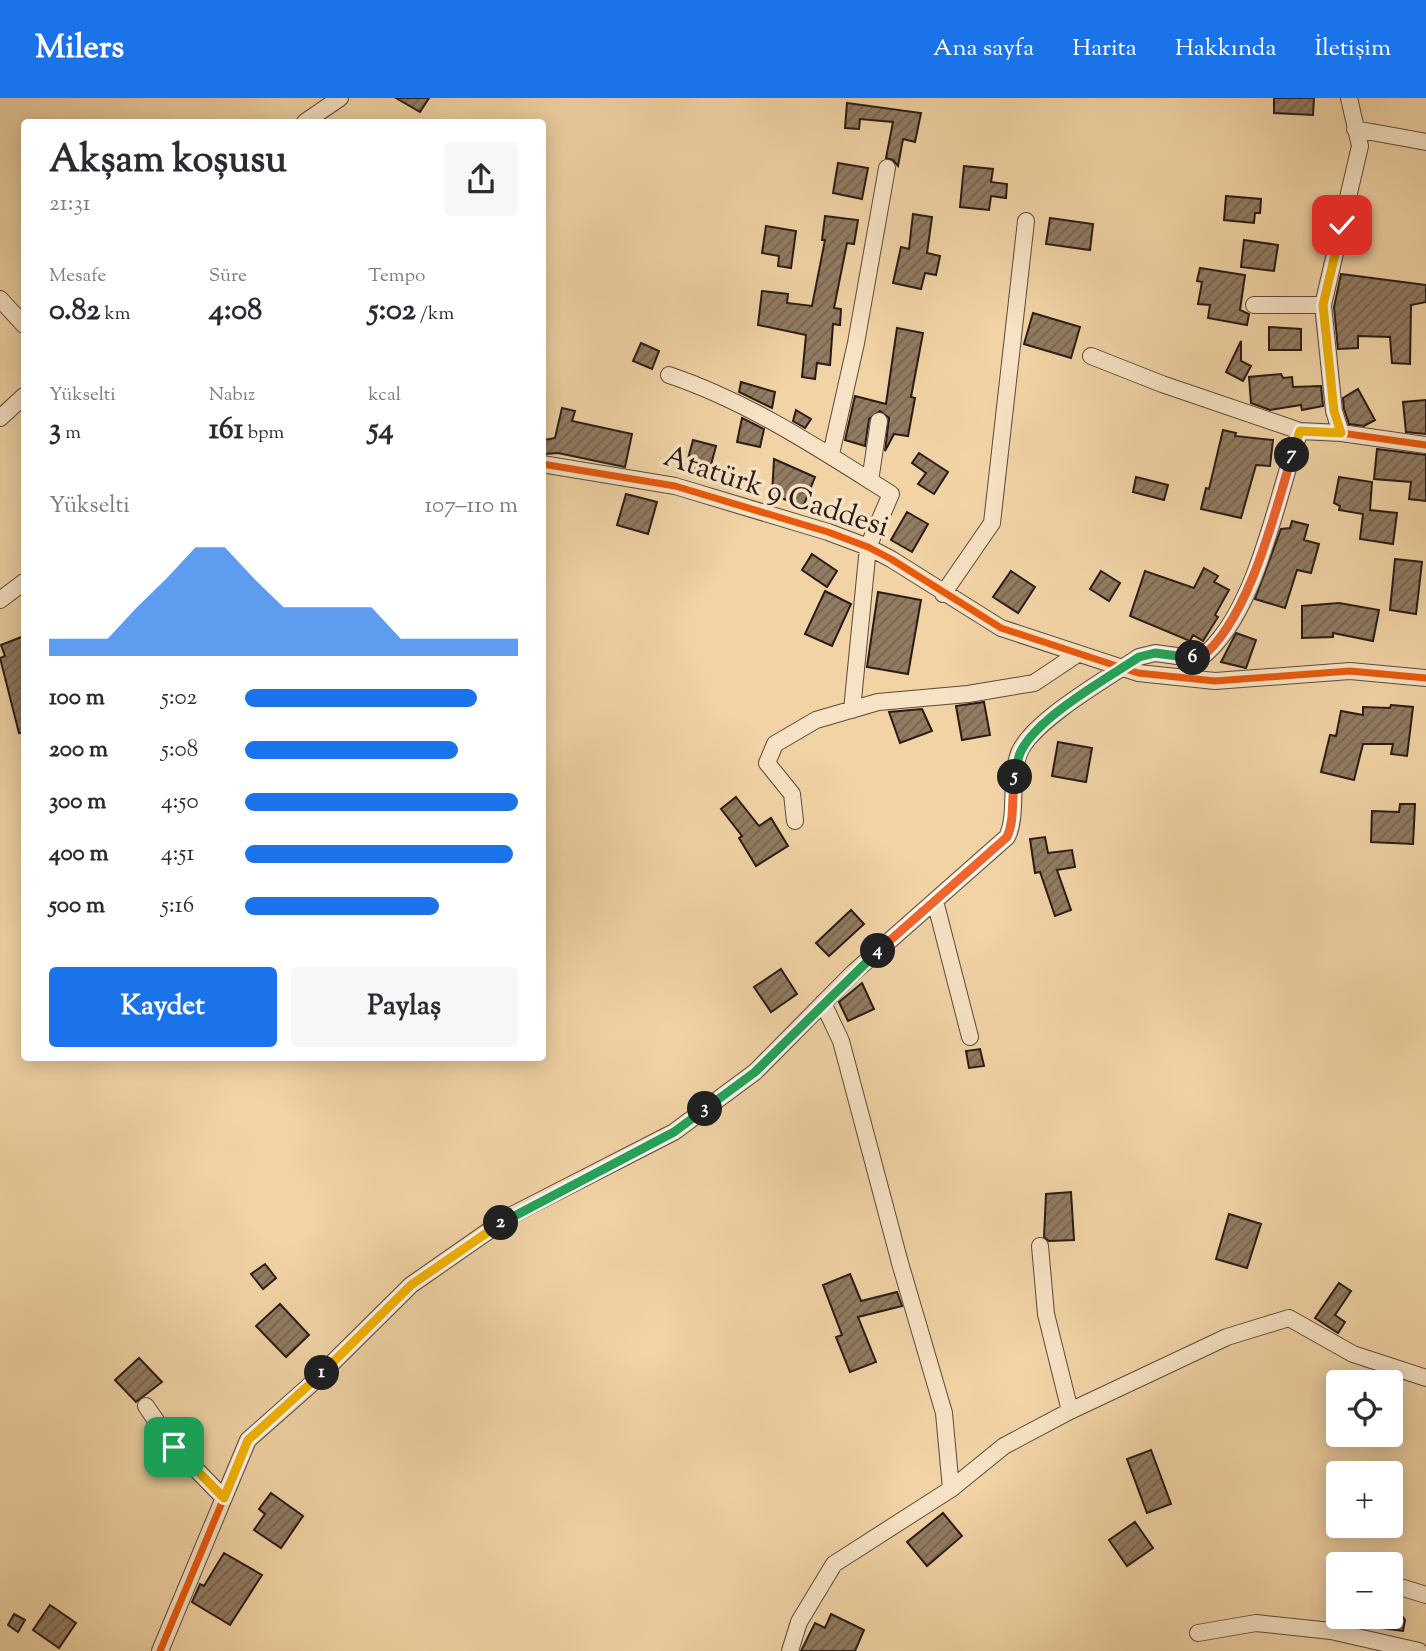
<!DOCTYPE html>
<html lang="tr">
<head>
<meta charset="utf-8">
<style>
  :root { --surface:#fff; --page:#f7f7f7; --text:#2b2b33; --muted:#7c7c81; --accent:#1a73e8 }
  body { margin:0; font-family:"Sorts Mill Goudy",serif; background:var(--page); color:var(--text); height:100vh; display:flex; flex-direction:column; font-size:26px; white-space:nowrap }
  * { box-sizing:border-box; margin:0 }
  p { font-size:23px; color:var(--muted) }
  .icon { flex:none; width:38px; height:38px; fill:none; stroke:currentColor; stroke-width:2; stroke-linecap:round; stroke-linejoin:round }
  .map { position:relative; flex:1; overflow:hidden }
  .details { position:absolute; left:21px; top:21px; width:525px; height:942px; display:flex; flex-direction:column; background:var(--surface); border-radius:7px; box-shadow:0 4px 18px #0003 }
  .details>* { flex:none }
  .fabs { position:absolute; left:1326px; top:1272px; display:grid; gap:14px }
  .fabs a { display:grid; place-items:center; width:77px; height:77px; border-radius:7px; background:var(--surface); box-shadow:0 4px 18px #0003; font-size:35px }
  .pin { position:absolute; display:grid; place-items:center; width:60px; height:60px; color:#fff; margin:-30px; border-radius:14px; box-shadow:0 4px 10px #0006 }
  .km { position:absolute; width:35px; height:35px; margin:-18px; border-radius:50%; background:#222; color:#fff; font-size:19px; line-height:35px; text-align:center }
  .round { display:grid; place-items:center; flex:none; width:74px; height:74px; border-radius:7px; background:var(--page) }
  .overview { display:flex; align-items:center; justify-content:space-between; height:119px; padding:0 28px }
  h1 { font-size:38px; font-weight:700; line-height:52px }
  .figures { display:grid; grid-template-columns:repeat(3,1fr); gap:10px; height:119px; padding:7px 28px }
  .figures div { display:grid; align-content:center }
  .figures b { font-size:30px; font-weight:700 }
  .figures small { font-size:19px; font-weight:400 }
  .figures p { font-size:19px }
  .chart { height:196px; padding:14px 28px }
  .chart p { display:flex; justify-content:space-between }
  .chart svg { width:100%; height:126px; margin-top:7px; fill:var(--accent); opacity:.7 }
  .primary-button { display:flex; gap:14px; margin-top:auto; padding:14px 28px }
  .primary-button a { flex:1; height:80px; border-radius:7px; background:var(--accent); color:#fff; font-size:28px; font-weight:700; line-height:80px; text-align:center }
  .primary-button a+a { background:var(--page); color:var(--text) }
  ul { padding:0 28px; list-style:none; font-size:23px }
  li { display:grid; grid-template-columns:112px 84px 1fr; align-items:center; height:52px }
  li i { height:18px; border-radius:9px; background:var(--accent) }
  header { display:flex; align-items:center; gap:42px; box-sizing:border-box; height:98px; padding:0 35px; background:var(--accent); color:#fff }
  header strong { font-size:33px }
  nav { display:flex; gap:38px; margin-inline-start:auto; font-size:24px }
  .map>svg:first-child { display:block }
  .building { fill:url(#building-hatch); stroke:#281c18; stroke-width:2 }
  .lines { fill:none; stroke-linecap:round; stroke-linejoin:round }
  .minor-casing { stroke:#5a4a3b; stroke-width:18 }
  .minor { stroke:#f6e2c4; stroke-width:16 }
  .cycleway-casing { stroke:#f6e2c4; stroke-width:11 }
  .cycleway { stroke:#e8590c; stroke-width:7 }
  .split-1-casing { stroke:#fff; stroke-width:14 }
  .split-2-casing { stroke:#fff; stroke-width:14 }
  .split-3-casing { stroke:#fff; stroke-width:14 }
  .split-4-casing { stroke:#fff; stroke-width:14 }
  .split-5-casing { stroke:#fff; stroke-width:14 }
  .split-6-casing { stroke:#fff; stroke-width:14 }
  .split-7-casing { stroke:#fff; stroke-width:14 }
  .split-8-casing { stroke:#fff; stroke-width:14 }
  .split-1 { stroke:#f5b400; stroke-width:9 }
  .split-2 { stroke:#f5b400; stroke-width:9 }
  .split-3 { stroke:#22a559; stroke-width:9 }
  .split-4 { stroke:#22a559; stroke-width:9 }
  .split-5 { stroke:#f0652b; stroke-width:9 }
  .split-6 { stroke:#22a559; stroke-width:9 }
  .split-7 { stroke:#f0652b; stroke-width:9 }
  .split-8 { stroke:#f5b400; stroke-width:9 }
  .labels { text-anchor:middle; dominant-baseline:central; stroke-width:7; stroke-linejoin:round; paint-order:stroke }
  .street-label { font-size:30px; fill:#281c18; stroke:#f6e2c4 }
</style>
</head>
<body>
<header>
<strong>Milers</strong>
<nav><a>Ana sayfa</a><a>Harita</a><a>Hakkında</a><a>İletişim</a></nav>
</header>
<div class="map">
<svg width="1426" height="1553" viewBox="0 0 1426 1553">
  <defs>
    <pattern id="building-hatch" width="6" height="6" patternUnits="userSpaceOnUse" patternTransform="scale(1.75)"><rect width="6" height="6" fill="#917b61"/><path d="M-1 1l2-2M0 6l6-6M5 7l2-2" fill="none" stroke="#76644f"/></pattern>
  </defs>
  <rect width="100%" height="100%" fill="#f1d3a5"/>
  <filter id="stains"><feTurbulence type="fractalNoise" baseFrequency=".00286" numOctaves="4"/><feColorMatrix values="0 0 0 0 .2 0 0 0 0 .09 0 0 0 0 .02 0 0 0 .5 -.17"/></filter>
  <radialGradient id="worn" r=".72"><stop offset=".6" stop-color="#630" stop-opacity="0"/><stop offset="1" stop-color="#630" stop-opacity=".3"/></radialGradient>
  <path class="building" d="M396 0H429L420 14Z
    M1274 0H1314L1313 17 1274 15Z
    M847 5 921 15 915 44 903 41 898 68 893 62 886 60 893 24 860 21 859 31 845 30Z
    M838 65 868 70 862 101 833 95Z
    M964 68 993 71 991 84 1007 86 1006 100 991 98 989 112 960 109Z
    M1226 98 1261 101 1260 115H1255L1254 125 1224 122Z
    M913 116 932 119 927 155 940 158 936 177 925 175 921 191 893 185 901 149 909 151Z
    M825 118 858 122 854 146 847 145 834 210 841 211 840 227 833 226 830 267 817 265 815 281 802 279 806 237 758 227 762 193 788 196 787 205 812 208 825 142H822Z
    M1050 120 1093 126 1090 152 1046 146Z
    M766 128 796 133 791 170 778 168 779 158 762 155Z
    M1244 142 1278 147 1274 173 1241 169Z
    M1200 170 1245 177 1240 212 1249 216 1247 227 1208 220 1210 207 1198 206 1202 184 1197 183Z
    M1341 176 1426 187V204L1411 207 1410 266 1392 265 1390 239 1358 238V250L1338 251 1334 209Z
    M1033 215 1080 229 1071 260 1024 246Z
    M1269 229 1301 231V252H1269Z
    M897 230 923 235 911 299 915 300 908 338 894 336 885 353 889 320 880 313 869 321 865 348 845 342 855 298 886 306Z
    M1241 243V263L1251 268 1243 283 1226 274Z
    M641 245 659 253 652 271 633 263Z
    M1281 276 1283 280 1292 279 1293 289 1321 288 1323 308 1302 312 1301 307 1270 312 1251 305 1249 279Z
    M741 284 775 294 772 310 739 294Z
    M1358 291 1375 322 1364 328 1349 326 1344 311 1343 300Z
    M1426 302V336L1406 334 1403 304Z
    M562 310 575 313 572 323 632 336 625 369 558 355 545 356 544 342 555 340Z
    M796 312 811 321 805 330 793 323Z
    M742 320 764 331 760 349 737 344Z
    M1223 332 1236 335 1235 338 1273 342 1270 368 1256 367 1241 420 1201 411 1206 390 1209 391Z
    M693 342 716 348 708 378 685 372Z
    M1377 351 1426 357V403L1409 401 1411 384 1374 381Z
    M919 355 948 374 934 396 918 386 926 375 912 365Z
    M774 361 815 379 803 409 772 396Z
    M1136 379 1168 387 1164 402 1133 394Z
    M1339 379 1372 384 1370 412 1397 415 1393 446 1360 441 1363 416 1339 412 1340 408 1334 405Z
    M626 396 657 404 648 436 617 427Z
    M907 414 928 426 912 454 891 442Z
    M1292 423 1308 427 1304 442 1319 446 1311 475 1297 472 1285 510 1255 501 1281 431 1290 430Z
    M812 456 837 473 827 489 802 472Z
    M1395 461 1422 464 1416 516 1390 512Z
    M1204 470 1218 478 1214 484 1229 492 1215 517 1218 519 1203 543 1193 537 1190 543 1130 518 1145 473 1194 490Z
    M1011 473 1035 489 1018 515 993 499Z
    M1101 473 1120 485 1109 503 1090 491Z
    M825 493 851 506 832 548 805 536Z
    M878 494 921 502 908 576 867 569Z
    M1339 505 1379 512 1373 543 1333 535V539L1302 540V508Z
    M1236 535 1256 542 1246 570 1221 564Z
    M24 538V635H19L0 560 5 558 1 547Z
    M984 604 990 637 962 642 956 608Z
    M1391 607 1413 609 1407 658 1391 656 1393 646H1363L1354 682 1321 674 1330 637 1336 638 1341 613 1363 617V609L1390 610Z
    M922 611 932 633 900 645 889 614Z
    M1058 644 1092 650 1086 684 1052 678Z
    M736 699 759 728 771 720 788 748 756 768 739 740 742 738 721 711Z
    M1400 706H1415L1413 746 1371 744 1372 713 1399 714Z
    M1045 739 1048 755 1072 752 1075 769 1057 772 1071 812 1055 818 1040 774 1035 775 1030 741Z
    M851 812 864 826 829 858 816 845Z
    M781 871 797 896 771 914 754 889Z
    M862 885 874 911 848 923 839 904Z
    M980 951 984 968 969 970 966 953Z
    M1071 1094 1074 1142 1049 1143 1044 1139 1046 1096Z
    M1229 1116 1261 1126 1247 1170 1216 1161Z
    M265 1166 276 1180 263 1191 251 1176Z
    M850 1176 861 1203 897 1194 902 1208 858 1219 876 1264 850 1274 836 1239 842 1237 823 1187Z
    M1339 1185 1351 1193 1335 1217 1345 1224 1338 1235 1315 1220Z
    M280 1206 309 1237 286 1259 256 1228Z
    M139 1260 162 1284 136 1304 115 1282Z
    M1151 1352 1171 1406 1147 1415 1127 1361Z
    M271 1395 303 1418 281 1450 254 1432 265 1416 259 1411Z
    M943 1415 962 1438 927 1468 907 1444Z
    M1135 1424 1153 1450 1127 1468 1109 1442Z
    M224 1455 262 1477 230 1527 192 1504 200 1486 204 1488Z
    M1391 1504 1405 1522 1403 1533 1358 1527 1359 1519H1391Z
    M50 1507 76 1525 59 1550 33 1532Z
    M14 1516 25 1522 18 1534 8 1527Z
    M831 1516 864 1532 855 1553H801L815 1525 825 1530Z"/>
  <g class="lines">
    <g class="minor-casing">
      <path id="minor" d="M305 24 340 0
        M1355 31 1426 44
        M0 201 24 227
        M1254 207H1323
        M1091 258 1162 286 1300 333
        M669 277C749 304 820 351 891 396L868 449 852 612
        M0 320 24 298
        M1341 335 1334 313 1323 207 1360 48 1349 0
        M831 356 856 245 887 70
        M542 366 675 388 828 434 868 449 891 461 1001 530 1138 575 1215 583 1350 573 1426 580
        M870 383 879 323
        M943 496 992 425 1026 123
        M0 502 24 484
        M795 723 792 696 767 665 775 646 816 622 878 604 968 596 1034 585 1076 557
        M935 803 970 939
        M823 905 841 943 900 1165 944 1315 951 1391
        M1040 1148 1046 1216 1070 1313
        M146 1308 174 1349 224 1400
        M1397 1488 1426 1497
        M1198 1535 1256 1525 1331 1533 1419 1553
        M160 1553 248 1342 308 1289 411 1187 510 1118 674 1034 755 974 853 875 1007 739C1018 717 1009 682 1019 655 1032 623 1109 579 1139 559L1155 555 1199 561C1257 519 1276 398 1300 333L1341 335 1426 347
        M790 1553 799 1524 834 1466 951 1391 1004 1348 1070 1313 1227 1239 1289 1220 1353 1256 1426 1280"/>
    </g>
    <use href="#minor" class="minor"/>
    <g class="cycleway-casing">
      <path id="cycleway" d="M542 366 675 388 828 434 868 449 891 461 1001 530 1138 575 1215 583 1350 573 1426 580
        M160 1553 248 1342 308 1289 411 1187 510 1118 674 1034 755 974 853 875 1007 739C1018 717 1009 682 1019 655 1032 623 1109 579 1139 559L1155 555 1199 561C1257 519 1276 398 1300 333L1341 335 1426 347"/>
    </g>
    <use href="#cycleway" class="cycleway"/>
  </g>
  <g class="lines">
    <g class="split-1-casing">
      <path id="split-1" d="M174 1349 224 1400 248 1342 322 1275"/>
    </g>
    <g class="split-2-casing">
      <path id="split-2" d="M322 1275 411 1187 501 1125"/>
    </g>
    <g class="split-3-casing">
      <path id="split-3" d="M501 1125 674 1034 705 1011"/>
    </g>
    <g class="split-4-casing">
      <path id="split-4" d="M705 1011 755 974 878 853"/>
    </g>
    <g class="split-5-casing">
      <path id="split-5" d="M878 853 1007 739C1015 722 1011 700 1015 679"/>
    </g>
    <g class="split-6-casing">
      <path id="split-6" d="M1015 679C1016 671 1017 661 1021 653 1039 618 1106 581 1139 559L1155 555 1193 560"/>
    </g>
    <g class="split-7-casing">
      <path id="split-7" d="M1193 560 1199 561C1248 525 1275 415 1292 357"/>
    </g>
    <g class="split-8-casing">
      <path id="split-8" d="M1292 357 1300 333 1341 335 1334 313 1323 207 1342 127"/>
    </g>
    <use href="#split-1" class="split-1"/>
    <use href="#split-2" class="split-2"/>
    <use href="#split-3" class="split-3"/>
    <use href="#split-4" class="split-4"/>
    <use href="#split-5" class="split-5"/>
    <use href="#split-6" class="split-6"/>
    <use href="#split-7" class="split-7"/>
    <use href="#split-8" class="split-8"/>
  </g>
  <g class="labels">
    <g class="street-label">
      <text transform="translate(776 395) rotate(18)">Atatürk 9 Caddesi</text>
    </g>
  </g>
  <rect width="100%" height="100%" filter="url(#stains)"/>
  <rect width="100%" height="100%" fill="url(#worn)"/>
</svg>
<div class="fabs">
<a><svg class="icon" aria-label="locate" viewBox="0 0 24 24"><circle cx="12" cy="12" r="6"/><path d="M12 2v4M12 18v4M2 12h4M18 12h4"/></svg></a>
<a>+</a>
<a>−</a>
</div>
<div class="pin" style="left:174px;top:1349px;background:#1e9e55"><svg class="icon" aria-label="arrive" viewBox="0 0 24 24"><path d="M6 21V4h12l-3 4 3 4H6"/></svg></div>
<div class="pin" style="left:1342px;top:127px;background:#d93025"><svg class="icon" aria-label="check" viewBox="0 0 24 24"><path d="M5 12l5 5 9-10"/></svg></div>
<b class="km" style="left:322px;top:1275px">1</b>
<b class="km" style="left:501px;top:1125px">2</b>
<b class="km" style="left:705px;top:1011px">3</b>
<b class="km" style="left:878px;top:853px">4</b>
<b class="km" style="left:1015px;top:679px">5</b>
<b class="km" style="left:1193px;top:560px">6</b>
<b class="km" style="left:1292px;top:357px">7</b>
<section class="details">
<div class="overview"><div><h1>Akşam koşusu</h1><p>21:31</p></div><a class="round"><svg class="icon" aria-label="share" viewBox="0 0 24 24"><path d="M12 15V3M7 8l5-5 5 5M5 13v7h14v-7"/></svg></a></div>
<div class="figures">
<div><p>Mesafe</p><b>0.82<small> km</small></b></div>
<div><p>Süre</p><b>4:08</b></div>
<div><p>Tempo</p><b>5:02<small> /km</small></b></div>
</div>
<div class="figures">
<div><p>Yükselti</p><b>3<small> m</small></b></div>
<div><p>Nabız</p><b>161<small> bpm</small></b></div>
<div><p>kcal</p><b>54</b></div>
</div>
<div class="chart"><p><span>Yükselti</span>107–110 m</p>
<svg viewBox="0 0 160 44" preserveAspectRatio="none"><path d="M0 44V38L10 38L20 38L30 27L40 17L50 6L60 6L70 17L80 27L90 27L100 27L110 27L120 38L130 38L140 38L150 38L160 38V44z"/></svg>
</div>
<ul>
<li><b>100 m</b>5:02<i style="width:85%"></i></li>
<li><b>200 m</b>5:08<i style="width:78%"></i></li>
<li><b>300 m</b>4:50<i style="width:100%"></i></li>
<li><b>400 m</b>4:51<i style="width:98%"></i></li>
<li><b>500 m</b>5:16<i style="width:71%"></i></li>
</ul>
<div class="primary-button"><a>Kaydet</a><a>Paylaş</a></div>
</section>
</div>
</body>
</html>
